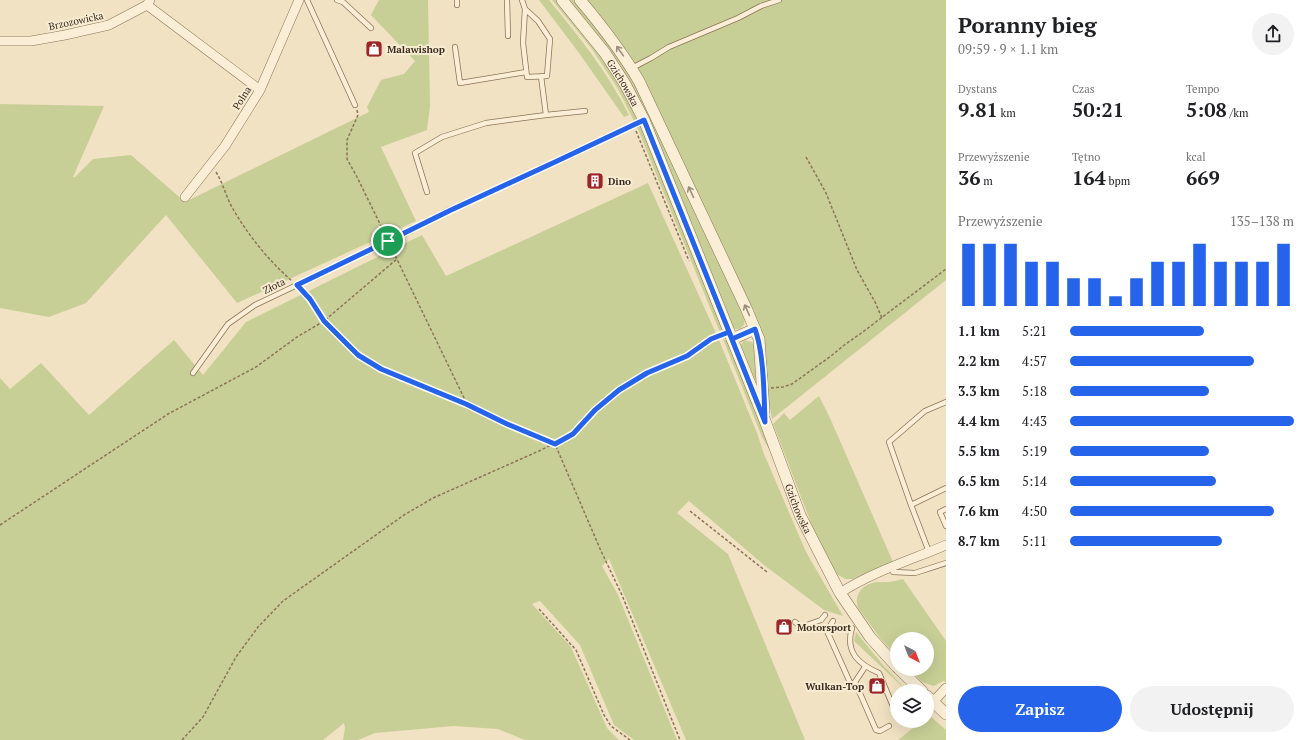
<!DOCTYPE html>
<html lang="pl">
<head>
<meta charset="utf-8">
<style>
  :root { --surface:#fff; --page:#f2f2f2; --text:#202124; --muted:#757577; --accent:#2563eb }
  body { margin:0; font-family:"PT Serif",serif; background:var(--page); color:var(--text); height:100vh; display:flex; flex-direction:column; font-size:15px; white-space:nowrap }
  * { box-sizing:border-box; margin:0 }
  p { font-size:13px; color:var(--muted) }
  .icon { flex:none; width:22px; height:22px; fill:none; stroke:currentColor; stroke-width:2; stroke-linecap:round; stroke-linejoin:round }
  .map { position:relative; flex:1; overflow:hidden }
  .sheet { display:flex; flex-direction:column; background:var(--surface); width:360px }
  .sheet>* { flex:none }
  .needle { width:26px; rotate:138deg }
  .buttons { position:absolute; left:890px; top:632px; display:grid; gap:8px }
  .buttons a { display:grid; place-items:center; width:44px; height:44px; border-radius:50%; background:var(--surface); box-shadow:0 4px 16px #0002; font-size:20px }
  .pin { position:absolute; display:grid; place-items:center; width:34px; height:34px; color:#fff; margin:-17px; border:2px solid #fff; border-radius:50%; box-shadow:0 1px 4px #0007 }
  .round { display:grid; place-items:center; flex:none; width:42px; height:42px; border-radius:21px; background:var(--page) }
  .summary { display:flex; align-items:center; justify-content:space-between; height:68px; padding:0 12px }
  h1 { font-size:22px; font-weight:800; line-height:30px }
  .metrics { display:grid; grid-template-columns:repeat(3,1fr); gap:6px; height:68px; padding:4px 12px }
  .metrics div { display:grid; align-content:center }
  .metrics b { font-size:20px; font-weight:800 }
  .metrics small { font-size:11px; font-weight:400 }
  .metrics p { font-size:11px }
  .chart { height:112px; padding:8px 12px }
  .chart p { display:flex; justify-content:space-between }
  .chart svg { width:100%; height:72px; margin-top:4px; stroke:var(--accent); stroke-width:6 }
  .primary-button { display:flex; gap:8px; margin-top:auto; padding:8px 12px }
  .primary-button a { flex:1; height:46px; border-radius:24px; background:var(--accent); color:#fff; font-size:16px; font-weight:800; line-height:46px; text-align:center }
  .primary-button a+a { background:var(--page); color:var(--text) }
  ul { padding:0 12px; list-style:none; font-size:13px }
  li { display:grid; grid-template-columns:64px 48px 1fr; align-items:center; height:30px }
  li i { height:10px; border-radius:5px; background:var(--accent) }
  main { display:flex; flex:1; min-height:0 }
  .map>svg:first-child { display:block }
  .green { fill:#c8cf96 }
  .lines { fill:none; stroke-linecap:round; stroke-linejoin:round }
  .service-casing { stroke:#8b7358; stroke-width:6 }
  .minor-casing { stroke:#8b7358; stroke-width:10 }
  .tertiary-casing { stroke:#8b7358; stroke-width:12 }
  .path { stroke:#8b7358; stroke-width:1.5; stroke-dasharray:3 2; stroke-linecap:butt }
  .service { stroke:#faefd6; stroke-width:4.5 }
  .minor { stroke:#faefd6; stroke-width:9 }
  .tertiary { stroke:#faefd6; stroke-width:11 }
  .oneway { stroke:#9a8d7a }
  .route-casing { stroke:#fff; stroke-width:8 }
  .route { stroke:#2563eb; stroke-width:5 }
  .labels { text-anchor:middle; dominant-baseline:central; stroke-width:4; stroke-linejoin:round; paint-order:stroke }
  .street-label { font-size:10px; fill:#3a2b1d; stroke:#f7ecd2 }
  .poi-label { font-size:10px; font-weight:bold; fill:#3a2b1d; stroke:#f7ecd2; text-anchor:start }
</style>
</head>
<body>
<main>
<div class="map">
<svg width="946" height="740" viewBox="0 0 946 740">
  <rect width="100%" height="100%" fill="#f0e2c2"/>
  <path class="green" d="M379 0H428L430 106 427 130 381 147 416 221 237 303 166 215 86 303 49 317 0 308V104L104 106 73 177H75L93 159 131 155 185 202 369 112 367 107 381 80 404 74 415 61 371 15Z
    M539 0H549C580 38 607 71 629 115L624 117 579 53Z
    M552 0H558L579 25 617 79 641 125 723 328 721 331 719 330 638 129 618 89 592 49Z
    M569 0H574L611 46 633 80 665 147 745 319 744 325 740 329H734L732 327 615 59 604 43Z
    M587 0H946V280L772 419 767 392 764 344 648 88Z
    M648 183 719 340 757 433 764 454 806 552 843 616 824 610 764 565 689 501 677 513 728 554 805 740H686L609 559 602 566 618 595 677 740H634L614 725 580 645 540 601 532 604 571 647 607 728 619 740H525L498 729 454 726 375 733 358 740H343L345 728 344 723 323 740H0V378L10 389 41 363 89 415 174 340 203 375 246 322 422 235 446 276Z
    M723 339 726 340 773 454 770 451 762 437Z
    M744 340 752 342 754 346 757 377 756 382 741 348V345Z
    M819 396 830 418 893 562 853 579H845L835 573 818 541 773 424 784 413 790 420Z
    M903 579 946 641V682L943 681 934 686 922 682 909 669H927V639H897V656L880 638 858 608C853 593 865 582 880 582 883 582 885 582 887 582 892 582 898 580 903 579Z
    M856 632 883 665 907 691 854 641Z
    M929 715 946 730V740H898L922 721H927V717Z"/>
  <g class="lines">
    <g class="service-casing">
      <path id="service" d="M307 0 355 105
        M337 0 343 2 371 28
        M457 0V5
        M507 0 508 36
        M522 0 525 9 523 43 527 77 547 76 550 39 538 21 525 9
        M455 47 460 83 526 72
        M632 68 651 58 669 47 738 18 761 6 779 0
        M546 115 585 111
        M427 192 415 153 442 137 486 123 546 115 541 76
        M193 373 228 324 255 305 406 233 451 209 555 162 644 120
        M911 505 946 488
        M946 509 940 512 946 526
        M929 552 911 505 889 442 925 411 946 402
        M891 568 893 572 915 573 946 563
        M833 621 827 631 852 687
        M795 622 801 627 821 620 825 615
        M852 628C845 652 858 664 879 673L897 716
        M865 667 855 682 876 730 880 731 889 726"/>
    </g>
    <g class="minor-casing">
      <path id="minor" d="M147 5 260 90
        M0 41H31L65 35 109 25 147 5 150 0
        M185 197 225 146 260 90 299 0
        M840 593C872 572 911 560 946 545
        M933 702 946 688"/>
    </g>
    <g class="tertiary-casing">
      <g id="tertiary">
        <path id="s1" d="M562 0 605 53 625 84 644 120 765 421 800 515 840 593 870 637 897 667"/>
        <path d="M580 0C602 26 622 52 639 81L746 308 759 339 764 411"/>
        <path d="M732 339 755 329"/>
        <path d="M899 669 922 691"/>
        <path d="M927 696 946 714"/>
      </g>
    </g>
    <path class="path" d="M357 110 358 115 347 140V159L357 177 386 236
      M636 131 689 261
      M806 157 826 193 857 270 875 302 882 318
      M216 172C223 183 226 197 233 209 248 235 269 261 292 281
      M391 247 467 404
      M302 290 310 299 324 321 358 355 381 369 467 404 507 424 555 444 601 551 622 595 680 740
      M771 388 783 387 792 384 831 356 843 346 860 334 946 269
      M690 511 767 572
      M0 525 168 414 256 367 297 337 324 321 397 259
      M539 609 576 650 604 715 611 726 630 740
      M182 740 203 717 236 657 258 627 283 601 404 515 433 498 539 451 573 434 595 410 619 390 647 373 687 356 711 339 719 335"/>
    <use href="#service" class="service"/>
    <use href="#minor" class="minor"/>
    <use href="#tertiary" class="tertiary"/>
  </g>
  <defs><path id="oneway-shaft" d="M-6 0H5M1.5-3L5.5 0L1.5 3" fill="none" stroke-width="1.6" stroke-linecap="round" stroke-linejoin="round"/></defs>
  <g class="oneway">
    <use href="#oneway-shaft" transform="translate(620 51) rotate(-125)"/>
    <use href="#oneway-shaft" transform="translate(691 192) rotate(-115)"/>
    <use href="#oneway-shaft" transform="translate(747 310) rotate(-114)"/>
  </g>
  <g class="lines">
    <g class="route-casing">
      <path id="route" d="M388 241 297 285 310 299 324 321 358 355 381 369 466 404 507 424 555 444 573 434 595 410 619 390 647 373 687 356 711 339 729 332 765 422C764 394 764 354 755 329L732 339 644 120 555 162 451 210 388 241"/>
    </g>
    <use href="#route" class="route"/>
  </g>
  <defs>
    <g id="shop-square" transform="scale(0.9)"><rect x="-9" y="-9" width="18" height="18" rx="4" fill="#9c2627" stroke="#f7ecd2"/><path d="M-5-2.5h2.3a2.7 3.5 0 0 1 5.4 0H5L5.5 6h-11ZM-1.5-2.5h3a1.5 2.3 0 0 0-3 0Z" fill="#fff"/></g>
    <g id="building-square" transform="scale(0.9)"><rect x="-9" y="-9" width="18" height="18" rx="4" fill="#9c2627" stroke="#f7ecd2"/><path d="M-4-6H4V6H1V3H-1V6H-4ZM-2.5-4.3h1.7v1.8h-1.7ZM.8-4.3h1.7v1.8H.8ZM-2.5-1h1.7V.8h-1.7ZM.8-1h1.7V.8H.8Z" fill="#fff"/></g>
  </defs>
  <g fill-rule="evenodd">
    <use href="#shop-square" x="374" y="49"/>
    <use href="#building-square" x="595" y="181"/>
    <use href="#shop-square" x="784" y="627"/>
    <use href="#shop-square" x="877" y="686"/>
  </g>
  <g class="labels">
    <g class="street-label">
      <text transform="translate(76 21) rotate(-12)">Brzozowicka</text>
      <text stroke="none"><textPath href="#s1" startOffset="103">Gzichowska</textPath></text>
      <text transform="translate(242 98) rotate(-58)">Polna</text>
      <text transform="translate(274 286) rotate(-26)">Złota</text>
      <text stroke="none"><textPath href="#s1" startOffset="564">Gzichowska</textPath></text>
    </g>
    <g class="poi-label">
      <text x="387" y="49">Malawishop</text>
      <text x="608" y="181">Dino</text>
      <text x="797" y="627">Motorsport</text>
      <text x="864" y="686" text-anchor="end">Wulkan-Top</text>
    </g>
  </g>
</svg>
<div class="buttons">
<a><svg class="needle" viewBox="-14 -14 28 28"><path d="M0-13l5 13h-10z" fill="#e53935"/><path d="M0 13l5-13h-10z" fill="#757577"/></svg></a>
<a><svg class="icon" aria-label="layers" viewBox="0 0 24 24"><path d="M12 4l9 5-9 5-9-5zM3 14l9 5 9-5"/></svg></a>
</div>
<div class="pin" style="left:388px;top:241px;background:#1e9e55"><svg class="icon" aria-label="arrive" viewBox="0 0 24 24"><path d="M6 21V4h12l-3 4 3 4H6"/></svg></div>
</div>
<section class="sheet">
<div class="summary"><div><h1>Poranny bieg</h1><p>09:59 · 9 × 1.1 km</p></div><a class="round"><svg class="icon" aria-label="share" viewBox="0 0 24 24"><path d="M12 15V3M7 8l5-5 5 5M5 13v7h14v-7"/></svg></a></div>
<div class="metrics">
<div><p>Dystans</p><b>9.81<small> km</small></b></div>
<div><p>Czas</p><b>50:21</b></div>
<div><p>Tempo</p><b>5:08<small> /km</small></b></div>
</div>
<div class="metrics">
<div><p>Przewyższenie</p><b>36<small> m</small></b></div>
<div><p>Tętno</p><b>164<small> bpm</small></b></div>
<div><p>kcal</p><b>669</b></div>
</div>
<div class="chart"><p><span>Przewyższenie</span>135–138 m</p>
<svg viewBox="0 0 160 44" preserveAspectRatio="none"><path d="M5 44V6M15 44V6M25 44V6M35 44V17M45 44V17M55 44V27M65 44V27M75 44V38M85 44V27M95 44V17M105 44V17M115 44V6M125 44V17M135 44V17M145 44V17M155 44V6"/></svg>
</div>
<ul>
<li><b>1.1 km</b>5:21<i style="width:60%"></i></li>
<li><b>2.2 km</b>4:57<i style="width:82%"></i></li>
<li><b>3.3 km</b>5:18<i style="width:62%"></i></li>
<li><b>4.4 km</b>4:43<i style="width:100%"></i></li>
<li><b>5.5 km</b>5:19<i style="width:62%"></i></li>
<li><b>6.5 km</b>5:14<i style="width:65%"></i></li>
<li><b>7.6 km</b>4:50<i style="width:91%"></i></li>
<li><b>8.7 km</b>5:11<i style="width:68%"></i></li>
</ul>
<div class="primary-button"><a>Zapisz</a><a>Udostępnij</a></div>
</section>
</main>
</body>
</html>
